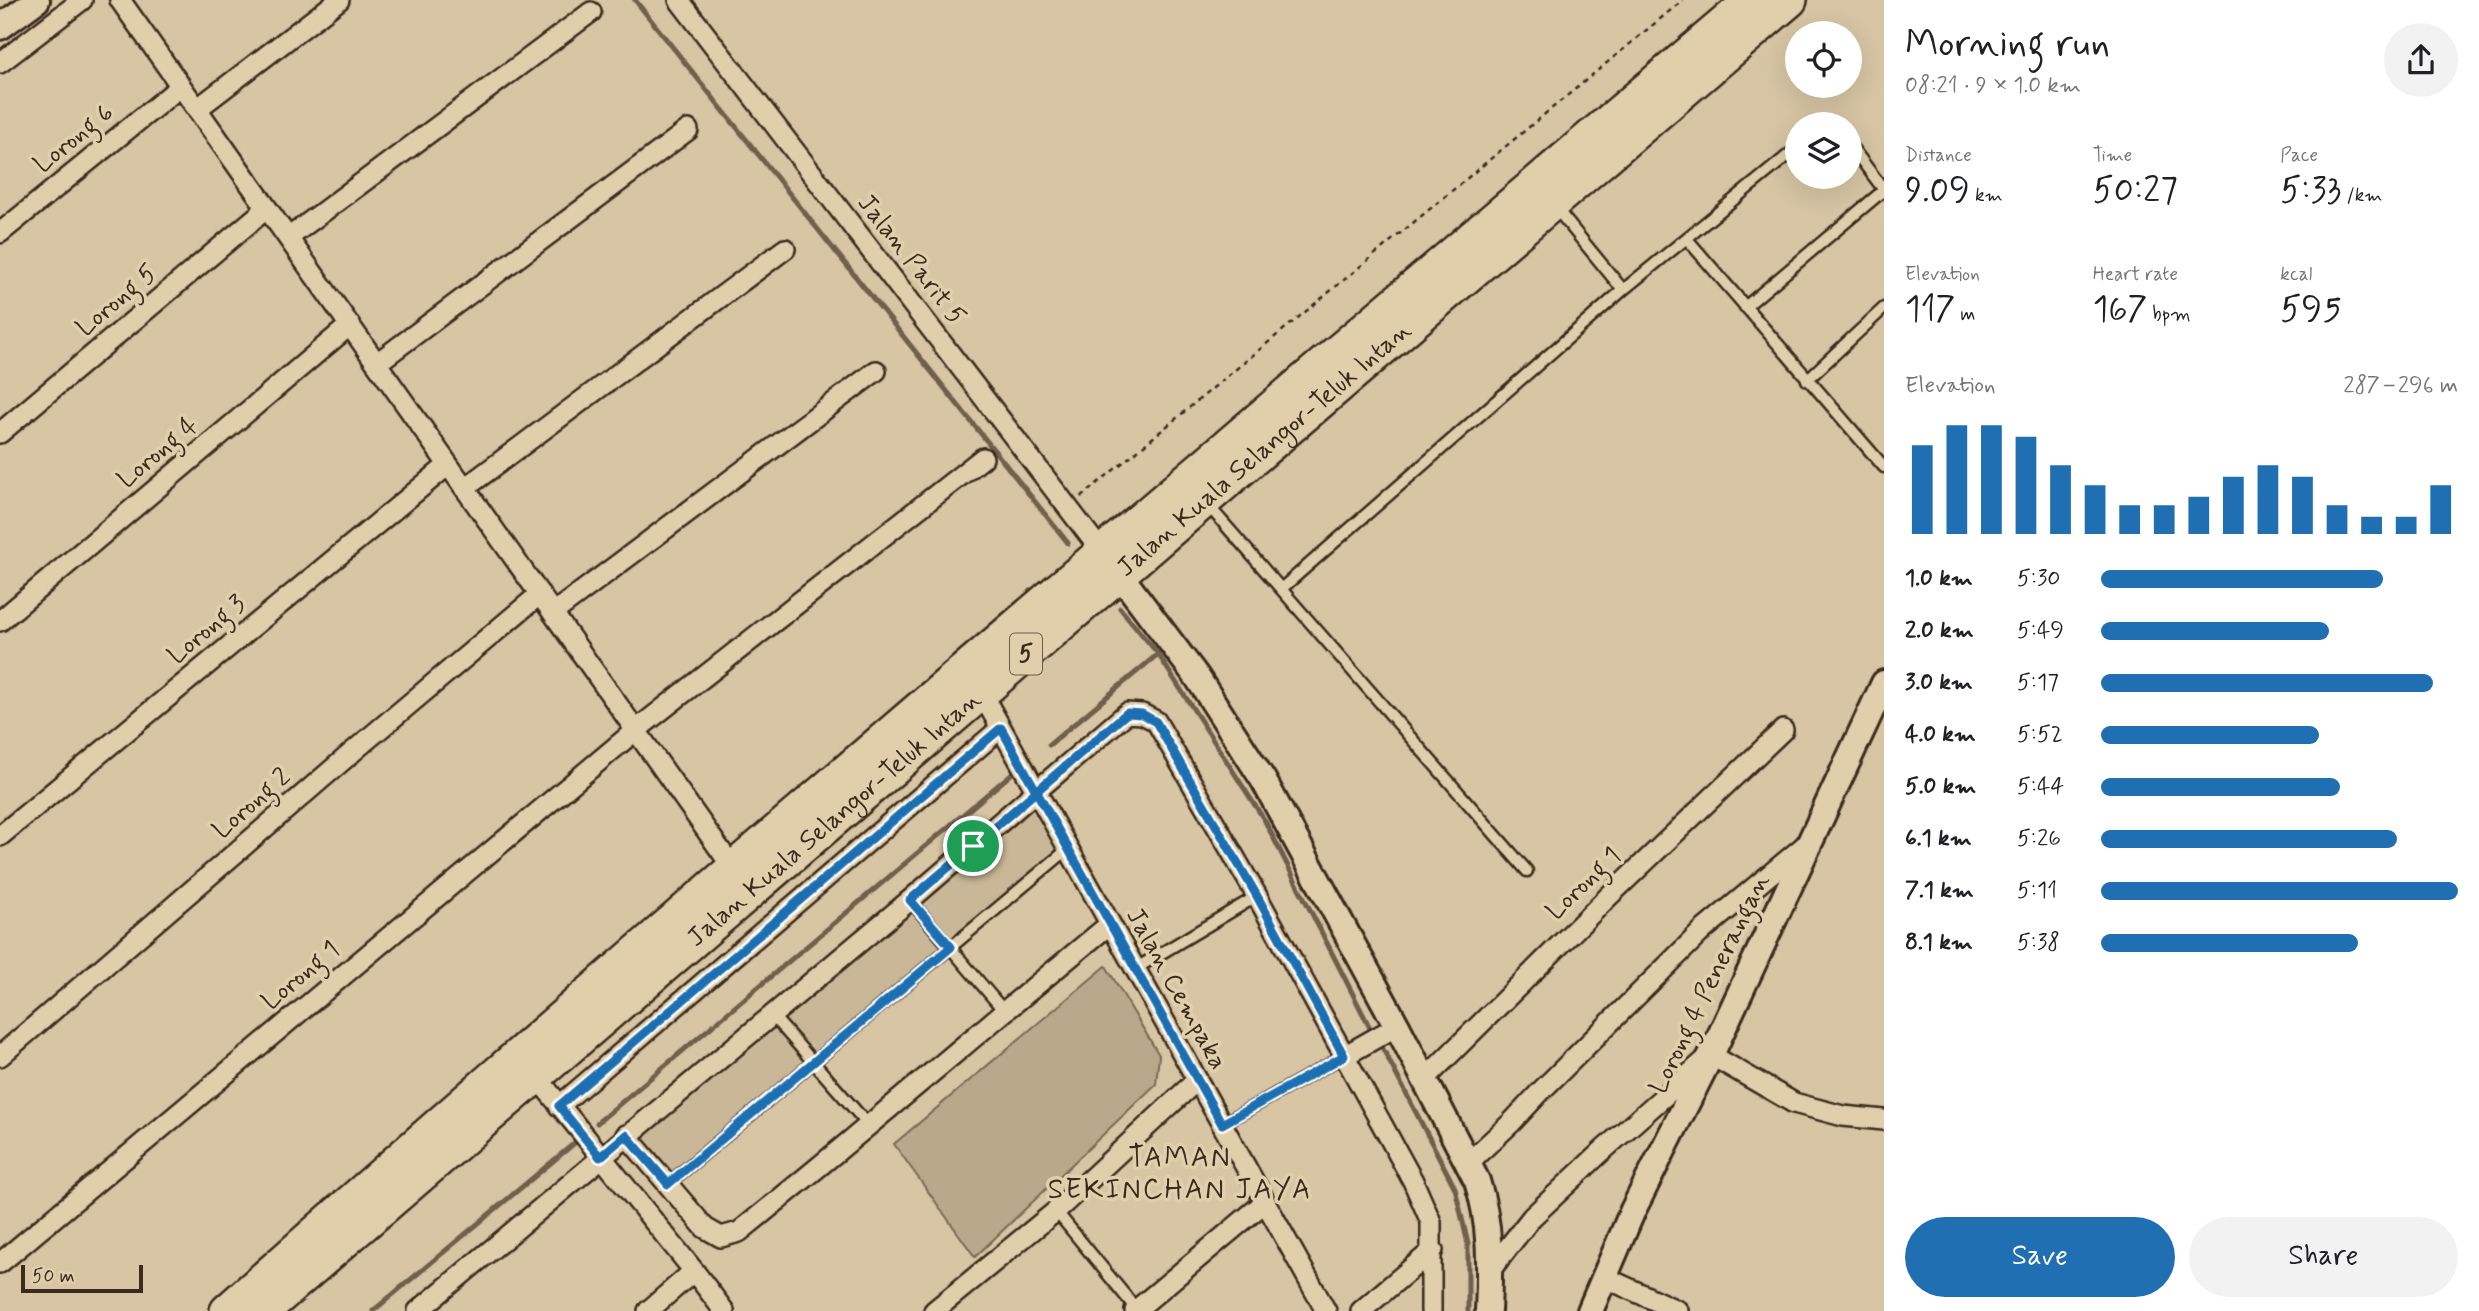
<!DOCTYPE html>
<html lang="en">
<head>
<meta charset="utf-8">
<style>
  :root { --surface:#fff; --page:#f2f2f2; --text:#202124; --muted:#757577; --accent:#1f6fb2 }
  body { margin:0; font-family:Mynerve,sans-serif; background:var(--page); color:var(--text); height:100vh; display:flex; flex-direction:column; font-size:26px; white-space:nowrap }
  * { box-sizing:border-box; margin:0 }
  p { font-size:23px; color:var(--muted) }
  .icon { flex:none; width:38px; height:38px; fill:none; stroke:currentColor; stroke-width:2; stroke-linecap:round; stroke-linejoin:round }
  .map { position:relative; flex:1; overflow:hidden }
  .sheet { display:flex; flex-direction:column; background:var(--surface); width:595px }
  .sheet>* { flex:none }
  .controls { position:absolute; left:1785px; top:21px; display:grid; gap:14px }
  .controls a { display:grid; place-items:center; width:77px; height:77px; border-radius:50%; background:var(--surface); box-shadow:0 7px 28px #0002; font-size:35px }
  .scale { position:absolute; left:21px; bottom:18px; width:122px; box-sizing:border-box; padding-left:7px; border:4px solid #3b2a1e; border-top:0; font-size:19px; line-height:24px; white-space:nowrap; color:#3b2a1e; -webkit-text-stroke:5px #e1cfac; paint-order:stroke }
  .pin { position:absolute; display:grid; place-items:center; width:60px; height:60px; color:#fff; margin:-30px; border:4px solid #fff; border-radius:50%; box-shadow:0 2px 7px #0007 }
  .round { display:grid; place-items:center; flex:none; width:74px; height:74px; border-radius:37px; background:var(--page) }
  .head { display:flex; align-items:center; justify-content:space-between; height:119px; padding:0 21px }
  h1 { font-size:38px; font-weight:600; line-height:52px }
  .stats { display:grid; grid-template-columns:repeat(3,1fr); gap:10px; height:119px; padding:7px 21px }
  .stats div { display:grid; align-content:center }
  .stats b { font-size:35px; font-weight:600 }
  .stats small { font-size:19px; font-weight:400 }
  .stats p { font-size:19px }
  .chart { height:196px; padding:14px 21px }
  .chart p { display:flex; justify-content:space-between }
  .chart svg { width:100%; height:126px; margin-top:7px; stroke:var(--accent); stroke-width:6 }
  .button { display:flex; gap:14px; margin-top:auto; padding:14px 21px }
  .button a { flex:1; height:80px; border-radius:42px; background:var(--accent); color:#fff; font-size:28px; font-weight:600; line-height:80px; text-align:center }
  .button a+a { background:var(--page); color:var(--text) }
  ul { padding:0 21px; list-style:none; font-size:23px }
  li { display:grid; grid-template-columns:112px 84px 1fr; align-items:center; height:52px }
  li i { height:18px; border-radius:9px; background:var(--accent) }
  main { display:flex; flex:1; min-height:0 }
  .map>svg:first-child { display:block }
  .built { fill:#c9b797 }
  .green { fill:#baa88a; stroke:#7a6954; stroke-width:2 }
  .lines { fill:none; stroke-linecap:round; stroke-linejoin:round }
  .stream { stroke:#6f5e4b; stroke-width:5 }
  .service-casing { stroke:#3b2a1e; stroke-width:15 }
  .minor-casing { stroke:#3b2a1e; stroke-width:24 }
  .tertiary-casing { stroke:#3b2a1e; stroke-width:30 }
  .trunk-casing { stroke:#3b2a1e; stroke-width:38 }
  .path { stroke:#3b2a1e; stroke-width:2.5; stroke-dasharray:5 5; stroke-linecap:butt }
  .service { stroke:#e1cfac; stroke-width:10 }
  .minor { stroke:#e1cfac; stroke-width:19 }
  .tertiary { stroke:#e1cfac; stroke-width:24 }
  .trunk { stroke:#e1cfac; stroke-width:33 }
  .route-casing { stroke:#fff; stroke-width:14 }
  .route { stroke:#1f6fb2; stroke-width:9 }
  .labels { text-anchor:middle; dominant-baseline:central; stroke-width:7; stroke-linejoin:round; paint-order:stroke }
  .shield { fill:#e1cfac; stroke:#6d5c49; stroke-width:2 }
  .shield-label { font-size:24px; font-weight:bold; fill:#3b2a1e }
  .street-label { font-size:26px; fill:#3b2a1e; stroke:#e1cfac }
  .neighbourhood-label { font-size:28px; letter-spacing:2px; fill:#3b2a1e; stroke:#e1cfac }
</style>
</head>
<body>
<main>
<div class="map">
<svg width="1884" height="1311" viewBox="0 0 1884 1311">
  <rect width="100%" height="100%" fill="#d7c5a4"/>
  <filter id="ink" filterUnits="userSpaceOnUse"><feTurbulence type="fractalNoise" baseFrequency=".0143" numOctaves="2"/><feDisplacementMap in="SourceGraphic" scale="14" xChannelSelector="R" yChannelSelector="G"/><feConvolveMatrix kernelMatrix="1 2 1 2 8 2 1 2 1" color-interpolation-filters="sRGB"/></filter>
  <g filter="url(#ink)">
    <path class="built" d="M1034 801 1062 849 669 1177 635 1136Z"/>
    <path class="green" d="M1106 966 1159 1055 1156 1084 975 1257 894 1144Z"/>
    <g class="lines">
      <path class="stream" d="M635 0 1068 543
        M1120 608 1158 654 1265 821 1370 1028
        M1049 745 1158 654
        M1381 1045 1455 1188 1468 1244V1311
        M597 1123 1016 770
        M373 1311 577 1141"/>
      <g class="service-casing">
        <path id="service" d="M1825 124H1828
          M1850 145 1884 190
          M1555 207 1623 290
          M1688 240 1884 467
          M1745 307 1884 190
          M1807 380 1884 308
          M1207 504 1527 871
          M1281 589 1623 290 1797 148
          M910 900 1004 1011
          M1135 969 1257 896
          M772 1015 870 1127
          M1222 1124 1344 1056
          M668 1184 1068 849
          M1056 1211 1137 1310"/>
      </g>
      <g class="minor-casing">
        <path id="minor" d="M120 0 733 868
          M679 0 1102 552
          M0 63 82 0
          M197 109 339 0
          M0 233 181 86
          M288 238 591 12
          M377 363 688 130
          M0 433 267 208
          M465 488 785 249
          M553 613 876 371
          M0 621 350 325
          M981 692 1326 1311
          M0 836 448 465
          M0 1056 356 749 540 594
          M1344 1056 1397 1026
          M535 1075 694 1271 724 1311
          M1425 1079 1609 896 1783 730
          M559 1106 1001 728
          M626 1135 705 1228 721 1237 739 1232C864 1131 986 1026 1110 924
          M1468 1163 1511 1123 1541 1091 1702 931 1809 842
          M0 1263 636 730 983 458
          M1489 1272 1532 1217 1601 1152 1711 1055 1794 1103 1843 1116 1884 1120
          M1604 1277 1678 1311
          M418 1311 910 900 1127 713 1142 714 1156 721 1257 896 1413 1181 1431 1222V1311
          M648 1311 694 1271
          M934 1311 1056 1211 1197 1080
          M1135 1311 1265 1202
          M1361 1311 1433 1250"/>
      </g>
      <g class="tertiary-casing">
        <path id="tertiary" d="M0 27 37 0
          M1120 575 1197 677 1264 781 1397 1026 1477 1181C1491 1223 1490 1267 1488 1311
          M1590 1311 1633 1210 1711 1055 1884 683"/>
      </g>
      <g class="trunk-casing">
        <g id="trunk">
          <path d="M227 1311C729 866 1241 434 1752 0"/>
          <path id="s1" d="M263 1311 1204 501 1790 0"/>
        </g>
      </g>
      <path class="path" d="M1081 497 1683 0"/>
      <use href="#service" class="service"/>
      <use href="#minor" class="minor"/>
      <use href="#tertiary" class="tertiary"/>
      <use href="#trunk" class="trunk"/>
    </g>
  </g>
  <g class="lines" filter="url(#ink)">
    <g class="route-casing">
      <path id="route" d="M973 846 910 900 951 947 668 1184 626 1135 600 1157 559 1106 1001 728C1075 860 1148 992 1222 1124L1344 1056 1257 896 1156 722 1142 714 1127 713 973 846"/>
    </g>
    <use href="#route" class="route"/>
  </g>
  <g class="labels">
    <rect class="shield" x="1010" y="633.5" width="32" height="41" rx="5"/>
    <g class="shield-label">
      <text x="1026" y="654">5</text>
    </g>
    <g class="street-label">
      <text transform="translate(74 139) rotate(-39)">Lorong 6</text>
      <text transform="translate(911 260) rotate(52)">Jalan Parit 5</text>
      <text transform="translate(117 301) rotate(-40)">Lorong 5</text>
      <text stroke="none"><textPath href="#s1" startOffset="1321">Jalan Kuala Selangor-Teluk Intan</textPath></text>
      <text transform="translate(158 453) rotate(-40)">Lorong 4</text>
      <text transform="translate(207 630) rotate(-40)">Lorong 3</text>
      <text transform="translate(252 804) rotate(-41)">Lorong 2</text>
      <text stroke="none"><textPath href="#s1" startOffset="754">Jalan Kuala Selangor-Teluk Intan</textPath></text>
      <text transform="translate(1584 884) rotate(-44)">Lorong 1</text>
      <text transform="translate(301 976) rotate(-40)">Lorong 1</text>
      <text transform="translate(1710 984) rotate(-64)">Lorong 4 Penerangan</text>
      <text transform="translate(1176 989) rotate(61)">Jalan Cempaka</text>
    </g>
    <g class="neighbourhood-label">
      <text x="1180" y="1158">TAMAN<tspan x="1180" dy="32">SEKINCHAN JAYA</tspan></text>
    </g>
  </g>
</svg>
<div class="controls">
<a><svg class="icon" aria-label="locate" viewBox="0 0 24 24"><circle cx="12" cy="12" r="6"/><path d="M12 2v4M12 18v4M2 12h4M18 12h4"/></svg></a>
<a><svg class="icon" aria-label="layers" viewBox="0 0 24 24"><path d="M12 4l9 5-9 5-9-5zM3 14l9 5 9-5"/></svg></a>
</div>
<div class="scale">50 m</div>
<div class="pin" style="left:973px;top:846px;background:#1e9e55"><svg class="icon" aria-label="arrive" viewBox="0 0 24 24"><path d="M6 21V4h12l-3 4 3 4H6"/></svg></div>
</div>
<section class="sheet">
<div class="head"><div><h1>Morning run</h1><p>08:21 · 9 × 1.0 km</p></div><a class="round"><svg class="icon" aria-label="share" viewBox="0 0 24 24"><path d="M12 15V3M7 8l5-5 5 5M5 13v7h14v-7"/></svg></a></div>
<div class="stats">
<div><p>Distance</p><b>9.09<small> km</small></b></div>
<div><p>Time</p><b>50:27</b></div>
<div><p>Pace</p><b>5:33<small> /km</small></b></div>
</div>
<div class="stats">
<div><p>Elevation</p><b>117<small> m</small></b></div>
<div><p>Heart rate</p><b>167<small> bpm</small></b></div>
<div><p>kcal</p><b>595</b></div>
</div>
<div class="chart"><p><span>Elevation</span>287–296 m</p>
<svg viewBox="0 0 160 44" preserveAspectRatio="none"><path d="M5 44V13M15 44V6M25 44V6M35 44V10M45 44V20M55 44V27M65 44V34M75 44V34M85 44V31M95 44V24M105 44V20M115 44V24M125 44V34M135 44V38M145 44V38M155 44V27"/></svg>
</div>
<ul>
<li><b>1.0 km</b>5:30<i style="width:79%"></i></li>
<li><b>2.0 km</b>5:49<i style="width:64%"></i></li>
<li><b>3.0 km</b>5:17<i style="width:93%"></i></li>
<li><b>4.0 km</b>5:52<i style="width:61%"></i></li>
<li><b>5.0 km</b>5:44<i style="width:67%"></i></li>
<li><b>6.1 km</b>5:26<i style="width:83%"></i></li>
<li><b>7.1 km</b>5:11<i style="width:100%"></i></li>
<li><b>8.1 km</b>5:38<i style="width:72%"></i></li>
</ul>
<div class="button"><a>Save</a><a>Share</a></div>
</section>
</main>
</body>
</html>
